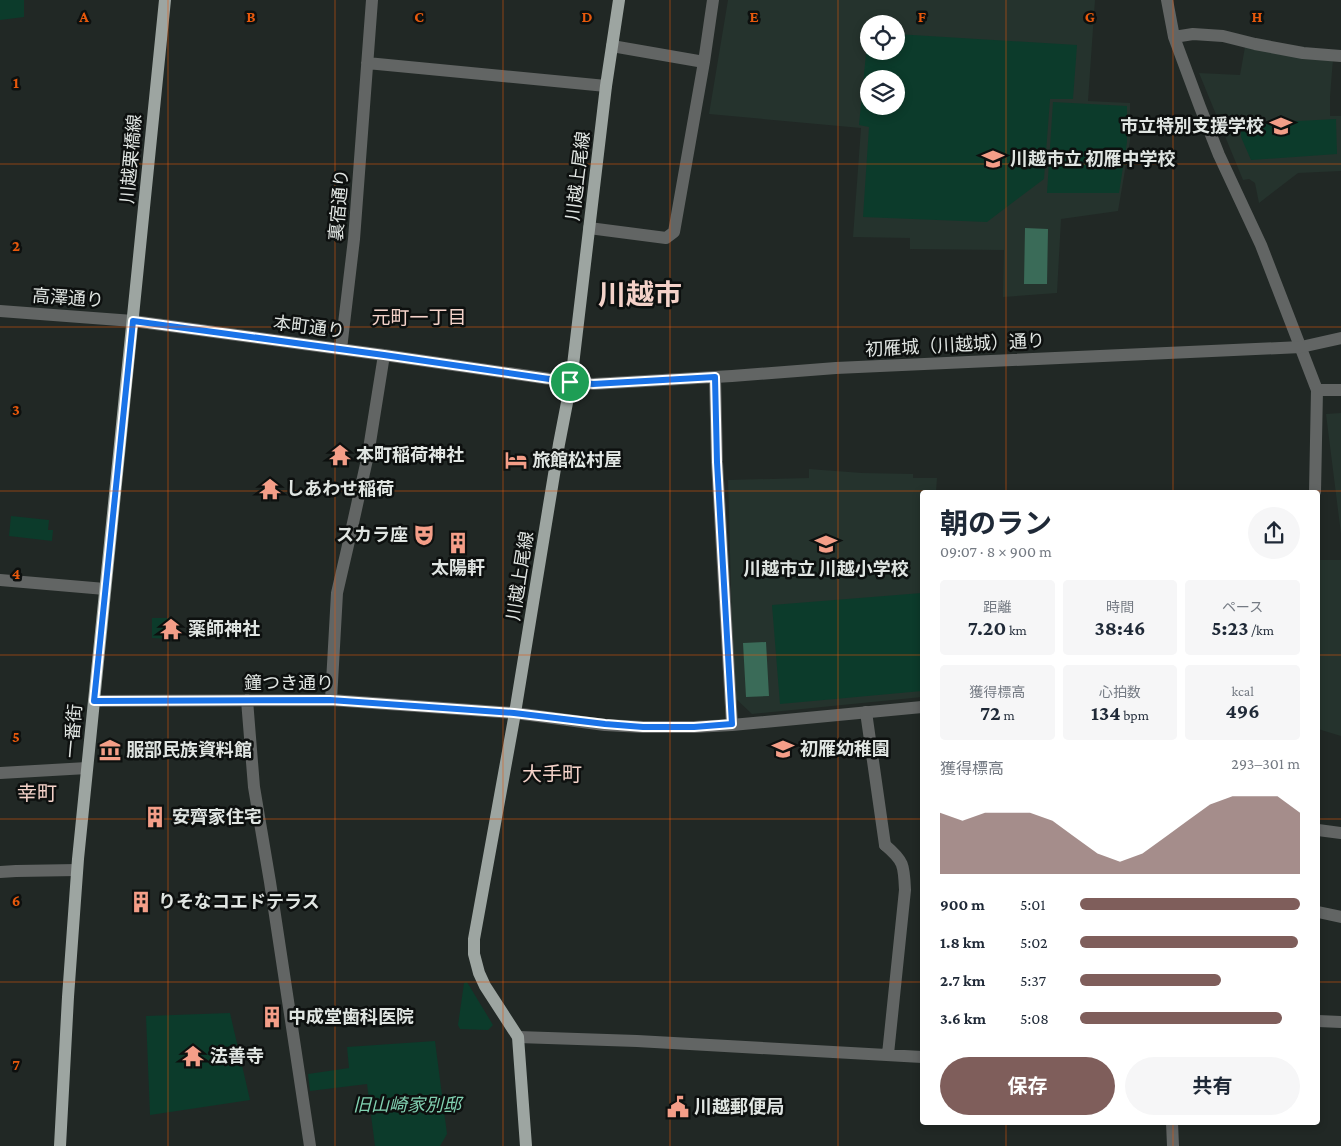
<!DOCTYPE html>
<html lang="ja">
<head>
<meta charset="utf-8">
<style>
  :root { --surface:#fff; --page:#f6f6f7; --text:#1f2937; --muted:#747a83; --accent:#7f5e5b }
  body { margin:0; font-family:"Crimson Pro","Noto Sans JP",serif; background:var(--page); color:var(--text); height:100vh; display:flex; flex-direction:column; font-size:19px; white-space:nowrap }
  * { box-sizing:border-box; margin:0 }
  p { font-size:16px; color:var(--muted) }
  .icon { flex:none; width:28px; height:28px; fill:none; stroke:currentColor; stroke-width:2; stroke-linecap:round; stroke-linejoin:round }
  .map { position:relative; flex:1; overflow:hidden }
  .drawer { position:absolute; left:920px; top:490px; width:400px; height:635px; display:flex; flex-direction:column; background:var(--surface); border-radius:5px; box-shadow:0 2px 8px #0003 }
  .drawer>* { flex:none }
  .fabs { position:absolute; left:860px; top:15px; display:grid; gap:10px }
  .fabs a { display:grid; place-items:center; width:45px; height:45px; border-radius:50%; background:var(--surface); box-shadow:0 2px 8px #0003; font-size:25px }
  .pin { position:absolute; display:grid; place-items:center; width:42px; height:42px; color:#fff; margin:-21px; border:2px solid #fff; border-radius:50%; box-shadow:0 1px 5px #0007 }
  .round { display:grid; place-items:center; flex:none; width:52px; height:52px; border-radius:26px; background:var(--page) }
  .head { display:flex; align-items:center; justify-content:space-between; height:85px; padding:0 20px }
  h1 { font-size:28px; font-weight:700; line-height:38px }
  .figures { display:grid; grid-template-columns:repeat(3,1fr); gap:8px; height:85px; padding:5px 20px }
  .figures div { display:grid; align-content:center; border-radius:5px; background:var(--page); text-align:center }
  .figures b { font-size:21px; font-weight:700 }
  .figures small { font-size:14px; font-weight:400 }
  .figures p { font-size:14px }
  .chart { height:140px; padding:10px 20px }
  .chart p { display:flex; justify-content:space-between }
  .chart svg { width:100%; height:90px; margin-top:5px; fill:var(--accent); opacity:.7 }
  .button { display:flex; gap:10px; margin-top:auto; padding:10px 20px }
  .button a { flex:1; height:58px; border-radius:30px; background:var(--accent); color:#fff; font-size:20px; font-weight:700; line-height:58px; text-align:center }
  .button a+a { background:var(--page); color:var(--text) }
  ul { padding:0 20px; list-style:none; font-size:16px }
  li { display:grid; grid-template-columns:80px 60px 1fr; align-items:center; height:38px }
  li i { height:12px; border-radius:6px; background:var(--accent) }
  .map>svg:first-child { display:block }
  .built { fill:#25332d; fill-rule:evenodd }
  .green { fill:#0c3b2b; fill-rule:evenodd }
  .water { fill:#3a6b58 }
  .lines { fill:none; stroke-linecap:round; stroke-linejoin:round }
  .minor { stroke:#626564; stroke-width:12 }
  .tertiary { stroke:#626564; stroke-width:12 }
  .primary { stroke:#9da5a1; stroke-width:12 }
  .route-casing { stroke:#fff; stroke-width:10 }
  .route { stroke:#1a73e8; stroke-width:6 }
  .grid { fill:none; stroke:#e8590c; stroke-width:1; stroke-opacity:0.55 }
  .labels { text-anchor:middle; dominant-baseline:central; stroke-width:5; stroke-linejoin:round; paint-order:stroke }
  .poi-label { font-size:18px; font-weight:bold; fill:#e0e5e2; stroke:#0d100f; text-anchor:start }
  .street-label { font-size:18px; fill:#e0e5e2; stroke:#0d100f }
  .park-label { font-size:18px; font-style:italic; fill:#81d1b1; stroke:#0d100f }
  .neighbourhood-label { font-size:19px; fill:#f4d2c9; stroke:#0d100f }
  .quarter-label { font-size:20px; fill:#f4d2c9; stroke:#0d100f }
  .town-label { font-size:28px; font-weight:bold; fill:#f4d2c9; stroke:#0d100f }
  .grid-label { font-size:16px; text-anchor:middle; font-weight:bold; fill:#e8590c; stroke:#0d100f; stroke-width:5; stroke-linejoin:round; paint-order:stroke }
</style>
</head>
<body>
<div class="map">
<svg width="1341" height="1146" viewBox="0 0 1341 1146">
  <rect width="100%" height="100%" fill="#212825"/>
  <path class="built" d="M728 0H1095L1088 101 1130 103V141L1118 211 1061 219 1057 293 1003 297 1004 250 910 249V238L853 237 861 128 709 114ZM869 24H896V51H869ZM869 79H896V106H869Z
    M1245 47 1333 59 1330 97V116H1341V171L1298 173 1259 203 1255 183 1249 179 1243 180 1199 73 1240 75Z
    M1341 413V534L1326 414Z
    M809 469 862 473 913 474V478H937L936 492H922V697L752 714 734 697 728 480 809 478Z
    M1319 560H1341V736L1318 729V588Z"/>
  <path class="green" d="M0 0H24V17L0 20Z
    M896 34 1077 45 1073 99H1050L1044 179 987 222 863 217 869 127 859 125 866 54 870 51H896ZM869 79H896V106H869Z
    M1053 102 1127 106V142L1119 193H1047Z
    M1336 119 1337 154 1251 160 1241 137V124Z
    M11 516 49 520 48 530H53L52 541 9 536Z
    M922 593V691L780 704 772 605Z
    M152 618H170L169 639 152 638Z
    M467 982 493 1025 488 1030 460 1029 458 1025 464 983Z
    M230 1013 250 1100 150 1115 146 1016Z
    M435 1041 447 1134 440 1146H375L367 1084 310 1091 308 1074 349 1068 347 1047Z"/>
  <path class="water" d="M1025 228 1048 229 1047 284H1024Z
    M766 642 769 696 746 697 743 643Z"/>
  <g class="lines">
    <path class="minor" d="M1167 0 1174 37 1200 107 1219 155 1261 245 1317 390 1315 492
      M1174 37 1193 34 1223 36 1255 44 1303 53 1341 56
      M367 63 606 86
      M341 349 354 239 372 0
      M715 377 717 462 732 725
      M1317 390H1341
      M0 580 105 589
      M247 700 254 787 270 882 310 1146
      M331 700 337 593 349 541 368 455 384 355
      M94 701 331 700 515 713 605 725 643 727H694L732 725 922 707
      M0 773 87 768
      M1318 830 1341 833
      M885 845C904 861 904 865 905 890L888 1054
      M0 872 16 871 77 870
      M1318 912 1341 917
      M1318 1021 1341 1022
      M518 1037 637 1041 922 1057"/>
    <path class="tertiary" d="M612 46 704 62
      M589 228 666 238 674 232 704 62 713 0
      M0 311 133 321 384 355 571 382 593 384 732 376 836 368 1301 347 1341 338
      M866 712 885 845
      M1172 1122 1173 1146"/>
    <path class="primary" d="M60 1146 68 997 78 859 165 0
      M526 1146 518 1037 485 986 479 973 474 954V939L515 713 559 444 571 382 606 86 619 0"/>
  </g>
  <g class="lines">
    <g class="route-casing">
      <path id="route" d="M133 321 384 355 570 382 593 384 715 377 717 462 732 724 694 727H643L605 724 514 713 330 700 94 701Z"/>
    </g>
    <use href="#route" class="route"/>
  </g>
  <path class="grid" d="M168 0V1146M335 0V1146M503 0V1146M670 0V1146M838 0V1146M1006 0V492M1173 0V492M0 164H1341M0 327H1341M0 491H1341M0 655H922M1318 655H1341M0 819H922M1318 819H1341M0 982H922M1318 982H1341M1006 1122V1146M1173 1122V1146"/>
  <defs>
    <g id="school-bare" transform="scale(1.725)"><path d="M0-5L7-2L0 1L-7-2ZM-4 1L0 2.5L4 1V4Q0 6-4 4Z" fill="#f49e88" stroke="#0d100f" stroke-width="2.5" paint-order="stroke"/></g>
    <g id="temple-bare" transform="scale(1.725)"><path d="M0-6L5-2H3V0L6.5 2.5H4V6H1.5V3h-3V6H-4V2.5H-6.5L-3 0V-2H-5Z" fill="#f49e88" stroke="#0d100f" stroke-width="2.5" paint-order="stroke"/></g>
    <g id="hotel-bare" transform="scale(1.725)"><path d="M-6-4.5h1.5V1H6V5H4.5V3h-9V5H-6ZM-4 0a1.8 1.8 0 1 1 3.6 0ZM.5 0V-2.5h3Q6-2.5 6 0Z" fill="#f49e88" stroke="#0d100f" stroke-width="2.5" paint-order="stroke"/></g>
    <g id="theatre-bare" transform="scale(1.725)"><path d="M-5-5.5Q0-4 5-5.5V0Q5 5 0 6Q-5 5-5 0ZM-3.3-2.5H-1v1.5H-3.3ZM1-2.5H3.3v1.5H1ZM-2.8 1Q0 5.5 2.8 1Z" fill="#f49e88" stroke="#0d100f" stroke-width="2.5" paint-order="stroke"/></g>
    <g id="building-bare" transform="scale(1.725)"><path d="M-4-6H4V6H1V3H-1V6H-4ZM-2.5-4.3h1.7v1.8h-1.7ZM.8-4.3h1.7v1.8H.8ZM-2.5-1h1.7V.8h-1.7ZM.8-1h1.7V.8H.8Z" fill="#f49e88" stroke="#0d100f" stroke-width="2.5" paint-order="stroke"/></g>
    <g id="museum-bare" transform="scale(1.725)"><path d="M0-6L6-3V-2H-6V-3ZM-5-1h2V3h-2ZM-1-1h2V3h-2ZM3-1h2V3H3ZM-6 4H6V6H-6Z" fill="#f49e88" stroke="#0d100f" stroke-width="2.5" paint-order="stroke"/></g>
    <g id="civic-bare" transform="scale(1.725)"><path d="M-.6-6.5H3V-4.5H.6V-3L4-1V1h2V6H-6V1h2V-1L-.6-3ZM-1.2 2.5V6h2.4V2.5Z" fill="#f49e88" stroke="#0d100f" stroke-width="2.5" paint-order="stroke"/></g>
  </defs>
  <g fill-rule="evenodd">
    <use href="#school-bare" x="1281" y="126"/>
    <use href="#school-bare" x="993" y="159"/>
    <use href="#temple-bare" x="340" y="455"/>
    <use href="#hotel-bare" x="516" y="460"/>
    <use href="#temple-bare" x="270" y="489"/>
    <use href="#theatre-bare" x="424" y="535"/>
    <use href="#building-bare" x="458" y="543"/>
    <use href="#school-bare" x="826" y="544"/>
    <use href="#temple-bare" x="171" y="629"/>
    <use href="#school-bare" x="783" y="749"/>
    <use href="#museum-bare" x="110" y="750"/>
    <use href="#building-bare" x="155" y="817"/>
    <use href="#building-bare" x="141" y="902"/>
    <use href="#building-bare" x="272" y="1017"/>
    <use href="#temple-bare" x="193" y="1056"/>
    <use href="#civic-bare" x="678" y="1107"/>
  </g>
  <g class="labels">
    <g class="poi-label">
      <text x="1264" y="126" text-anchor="end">市立特別支援学校</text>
      <text x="1010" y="159">川越市立 初雁中学校</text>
      <text x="356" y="455">本町稲荷神社</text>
      <text x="532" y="460">旅館松村屋</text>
      <text x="286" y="489">しあわせ稲荷</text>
      <text x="408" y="535" text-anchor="end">スカラ座</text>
      <text x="458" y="568" text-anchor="middle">太陽軒</text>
      <text x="826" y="569" text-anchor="middle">川越市立 川越小学校</text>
      <text x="188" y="629">薬師神社</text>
      <text x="800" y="749">初雁幼稚園</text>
      <text x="126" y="750">服部民族資料館</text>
      <text x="172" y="817">安齊家住宅</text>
      <text x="158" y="902">りそなコエドテラス</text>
      <text x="288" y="1017">中成堂歯科医院</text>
      <text x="210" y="1056">法善寺</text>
      <text x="694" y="1107">川越郵便局</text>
    </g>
    <g class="street-label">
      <text transform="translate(131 159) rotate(-85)">川越栗橋線</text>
      <text transform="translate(578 176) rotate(-83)">川越上尾線</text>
      <text transform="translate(339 205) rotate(-85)">裏宿通り</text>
      <text transform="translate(68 298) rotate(4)">高澤通り</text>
      <text transform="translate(309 327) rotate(7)">本町通り</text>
      <text transform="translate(955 345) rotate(-3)">初雁城（川越城）通り</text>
      <text transform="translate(520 576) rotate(-81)">川越上尾線</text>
      <text x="289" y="683">鐘つき通り</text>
      <text transform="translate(73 731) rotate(-85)">一番街</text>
    </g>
    <g class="park-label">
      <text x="407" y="1105">旧山崎家別邸</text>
    </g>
    <g class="neighbourhood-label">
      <text x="419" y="317">元町一丁目</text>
    </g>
    <g class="quarter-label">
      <text x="552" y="774">大手町</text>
      <text x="37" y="793">幸町</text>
    </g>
    <g class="town-label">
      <text x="640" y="294">川越市</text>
    </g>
  </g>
  <g class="grid-label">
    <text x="84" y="22">A</text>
    <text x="251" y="22">B</text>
    <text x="419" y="22">C</text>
    <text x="587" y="22">D</text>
    <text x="754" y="22">E</text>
    <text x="922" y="22">F</text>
    <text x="1090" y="22">G</text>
    <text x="1257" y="22">H</text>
    <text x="16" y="88">1</text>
    <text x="16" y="251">2</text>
    <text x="16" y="415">3</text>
    <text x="16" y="579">4</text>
    <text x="16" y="742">5</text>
    <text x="16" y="906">6</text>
    <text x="16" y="1070">7</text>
  </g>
</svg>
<div class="fabs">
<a><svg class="icon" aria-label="locate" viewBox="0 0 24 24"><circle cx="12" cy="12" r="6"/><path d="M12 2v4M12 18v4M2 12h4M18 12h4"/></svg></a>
<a><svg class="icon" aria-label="layers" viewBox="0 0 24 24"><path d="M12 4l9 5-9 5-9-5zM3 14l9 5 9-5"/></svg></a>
</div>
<div class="pin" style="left:570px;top:382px;background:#1e9e55"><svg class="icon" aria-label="arrive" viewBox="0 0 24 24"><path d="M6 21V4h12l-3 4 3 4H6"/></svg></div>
<section class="drawer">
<div class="head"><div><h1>朝のラン</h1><p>09:07 · 8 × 900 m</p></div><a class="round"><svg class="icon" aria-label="share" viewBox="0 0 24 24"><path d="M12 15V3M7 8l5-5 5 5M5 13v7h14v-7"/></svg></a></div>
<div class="figures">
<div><p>距離</p><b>7.20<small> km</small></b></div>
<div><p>時間</p><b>38:46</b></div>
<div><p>ペース</p><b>5:23<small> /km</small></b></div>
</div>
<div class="figures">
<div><p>獲得標高</p><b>72<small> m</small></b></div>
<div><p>心拍数</p><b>134<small> bpm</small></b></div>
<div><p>kcal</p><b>496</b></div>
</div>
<div class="chart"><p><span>獲得標高</span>293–301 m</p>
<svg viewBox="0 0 160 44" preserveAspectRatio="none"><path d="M0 44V14L10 18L20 14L30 14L40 14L50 18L60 26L70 34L80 38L90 34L100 26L110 18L120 10L130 6L140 6L150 6L160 14V44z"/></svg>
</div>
<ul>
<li><b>900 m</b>5:01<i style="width:100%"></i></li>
<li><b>1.8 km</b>5:02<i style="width:99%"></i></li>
<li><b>2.7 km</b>5:37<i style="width:64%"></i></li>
<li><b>3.6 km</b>5:08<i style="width:92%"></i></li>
</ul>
<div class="button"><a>保存</a><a>共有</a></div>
</section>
</div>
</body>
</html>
